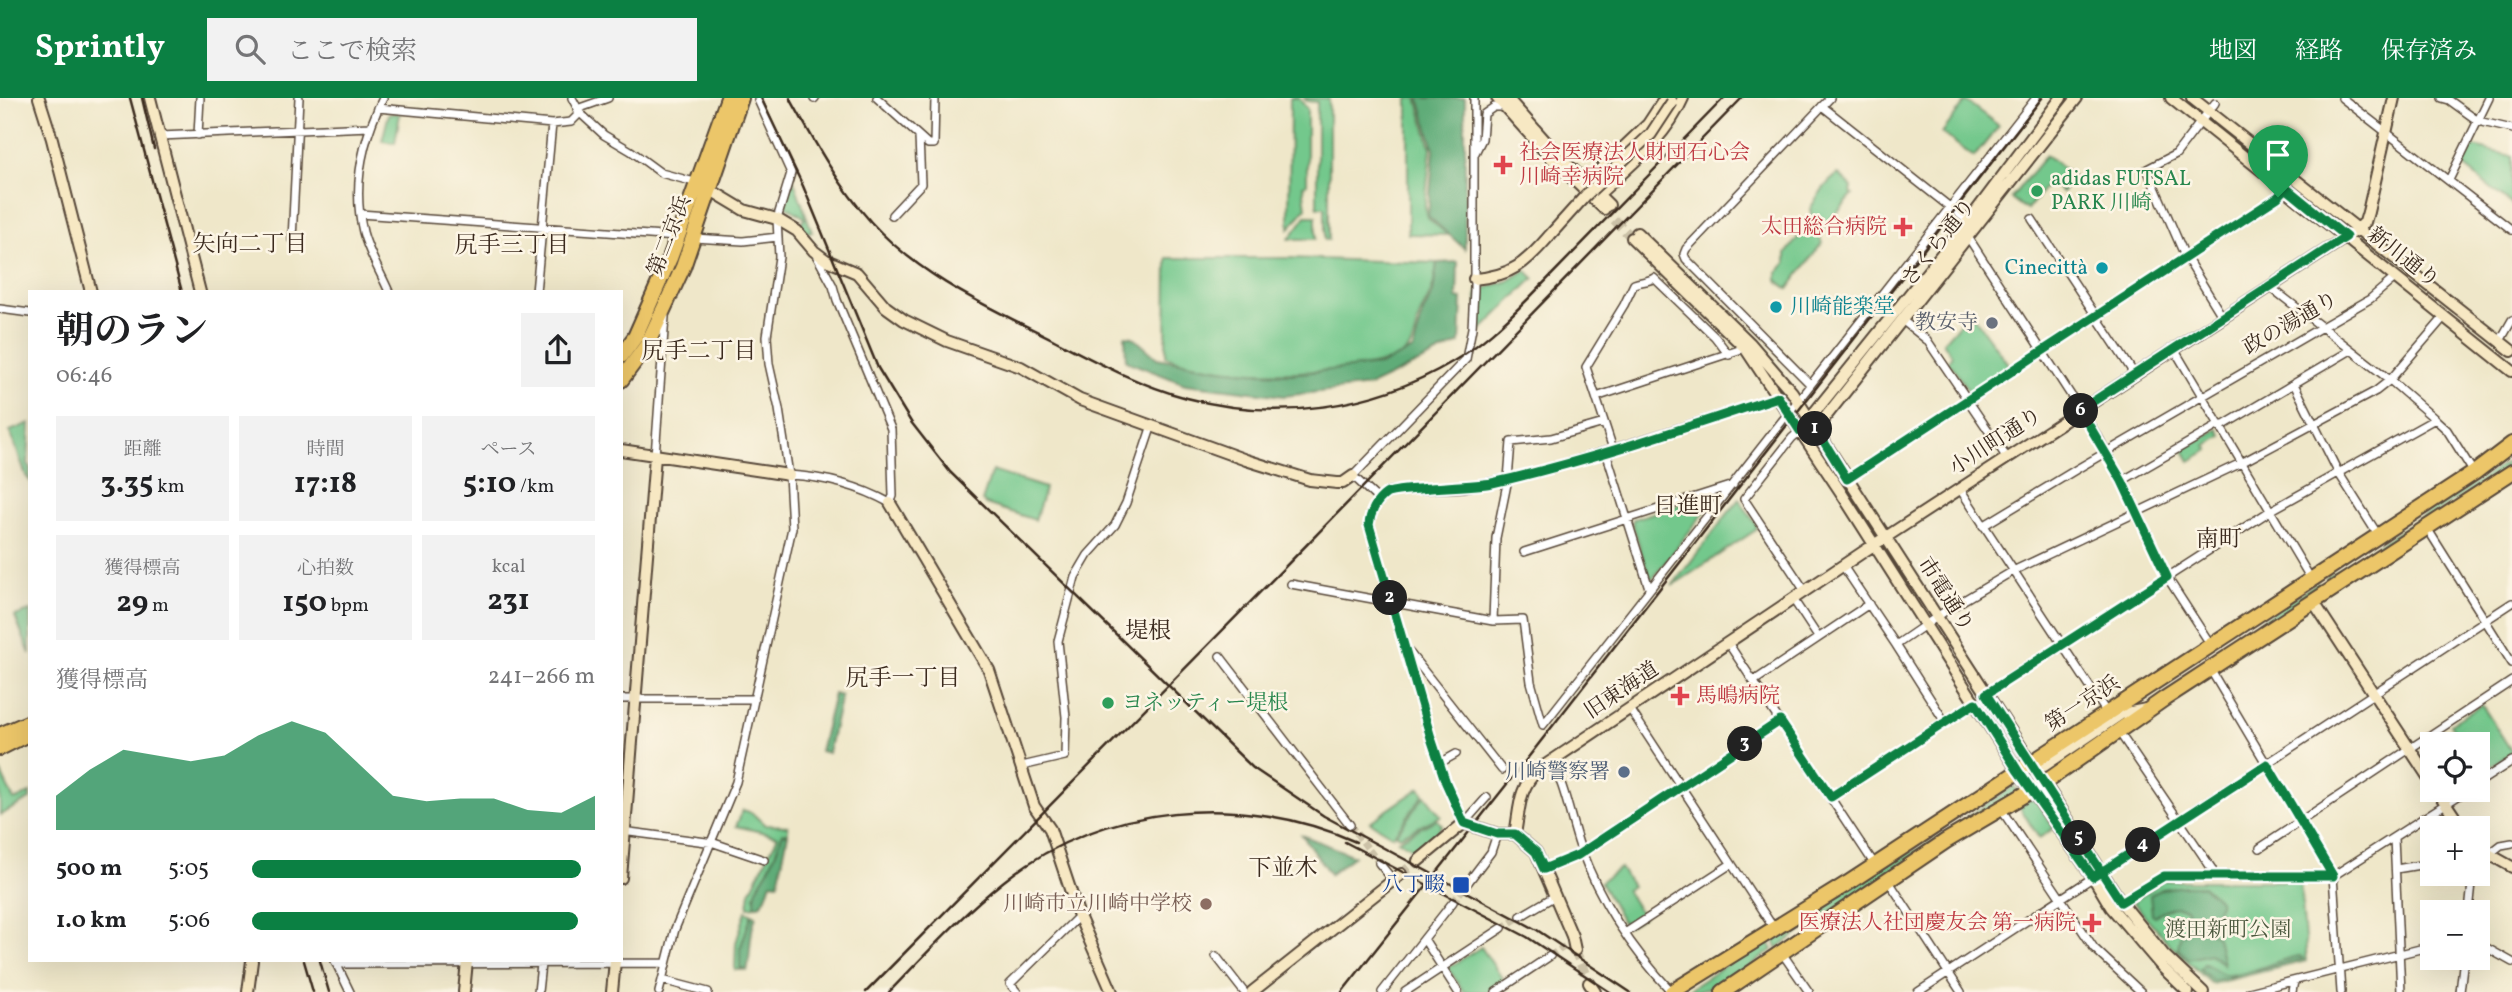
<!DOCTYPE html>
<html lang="ja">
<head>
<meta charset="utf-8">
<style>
  :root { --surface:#fff; --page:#f2f2f2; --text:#202124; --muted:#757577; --accent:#0b8043 }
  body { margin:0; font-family:Vollkorn,"Noto Serif JP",serif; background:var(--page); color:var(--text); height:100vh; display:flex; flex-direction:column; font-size:26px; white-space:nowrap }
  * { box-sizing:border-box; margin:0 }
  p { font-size:23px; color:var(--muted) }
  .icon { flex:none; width:38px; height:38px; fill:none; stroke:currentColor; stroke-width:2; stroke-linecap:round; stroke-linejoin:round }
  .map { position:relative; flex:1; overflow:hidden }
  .drawer { position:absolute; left:28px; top:192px; width:595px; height:672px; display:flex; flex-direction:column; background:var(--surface); border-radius:0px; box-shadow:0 7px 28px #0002 }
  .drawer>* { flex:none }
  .fabs { position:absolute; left:2420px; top:634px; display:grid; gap:14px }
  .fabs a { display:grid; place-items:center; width:70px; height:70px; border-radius:0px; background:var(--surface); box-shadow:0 7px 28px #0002; font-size:35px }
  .pin { position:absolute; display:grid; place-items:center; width:60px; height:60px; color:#fff; margin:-72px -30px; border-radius:50% 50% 50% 0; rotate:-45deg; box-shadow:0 0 7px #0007 }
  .pin .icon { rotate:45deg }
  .km { position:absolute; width:35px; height:35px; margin:-18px; border-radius:50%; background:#222; color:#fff; font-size:19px; line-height:35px; text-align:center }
  .round { display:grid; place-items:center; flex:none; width:74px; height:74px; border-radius:0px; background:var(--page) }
  .headline { display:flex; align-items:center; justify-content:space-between; height:119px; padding:0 28px }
  h1 { font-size:38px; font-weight:700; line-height:52px }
  .stats { display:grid; grid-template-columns:repeat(3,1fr); gap:10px; height:119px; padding:7px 28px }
  .stats div { display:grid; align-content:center; border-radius:0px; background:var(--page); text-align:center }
  .stats b { font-size:30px; font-weight:700 }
  .stats small { font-size:19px; font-weight:400 }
  .stats p { font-size:19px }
  .chart { height:196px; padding:14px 28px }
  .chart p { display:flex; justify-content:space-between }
  .chart svg { width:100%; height:126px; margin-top:7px; fill:var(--accent); opacity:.7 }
  ul { padding:0 28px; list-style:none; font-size:23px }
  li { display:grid; grid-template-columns:112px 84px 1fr; align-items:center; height:52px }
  li i { height:18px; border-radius:9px; background:var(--accent) }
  header { display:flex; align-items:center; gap:42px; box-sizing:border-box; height:98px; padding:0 35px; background:var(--accent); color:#fff }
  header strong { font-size:33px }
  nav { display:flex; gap:38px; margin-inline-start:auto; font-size:24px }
  .search { width:490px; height:63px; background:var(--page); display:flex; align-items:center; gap:18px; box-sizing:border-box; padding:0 24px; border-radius:0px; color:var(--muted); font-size:26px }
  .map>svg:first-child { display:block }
  .green { fill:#73c88c; stroke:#577955; stroke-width:2 }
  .forest { fill:#5eac78; stroke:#4c6b4b; stroke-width:2 }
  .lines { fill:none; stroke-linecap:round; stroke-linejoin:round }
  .street-tunnel { stroke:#cbc1a7; stroke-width:7; stroke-dasharray:7 3.5; stroke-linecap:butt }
  .secondary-tunnel { stroke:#cbc1a7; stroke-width:10; stroke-dasharray:10 5; stroke-linecap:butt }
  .street-casing { stroke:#564638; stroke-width:10 }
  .secondary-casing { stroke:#564638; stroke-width:14 }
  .highway-casing { stroke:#564638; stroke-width:18 }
  .street { stroke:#fff; stroke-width:7 }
  .secondary { stroke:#f7e8c3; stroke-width:10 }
  .highway { stroke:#ecc669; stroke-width:14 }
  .rail { stroke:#3b2a1e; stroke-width:2.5 }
  .secondary-bridge-casing { stroke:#564638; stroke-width:14; stroke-linecap:butt }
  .secondary-bridge { stroke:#f7e8c3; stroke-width:10 }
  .route-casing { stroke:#fff; stroke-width:14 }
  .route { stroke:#0b8043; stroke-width:9 }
  .health-dot { fill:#e0444e; stroke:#fcf5e5; stroke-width:2.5 }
  .leisure-dot { fill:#2e9e5b; stroke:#fcf5e5; stroke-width:2.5 }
  .culture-dot { fill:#0f9aa8; stroke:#fcf5e5; stroke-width:2.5 }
  .worship-dot { fill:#6b7280; stroke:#fcf5e5; stroke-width:2.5 }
  .service-dot { fill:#5c6f8a; stroke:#fcf5e5; stroke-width:2.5 }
  .transit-dot { fill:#1a4fb4; stroke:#fcf5e5; stroke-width:2.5 }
  .education-dot { fill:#8d6e63; stroke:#fcf5e5; stroke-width:2.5 }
  .labels { text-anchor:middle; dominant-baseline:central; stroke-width:5; stroke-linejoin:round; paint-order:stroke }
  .health-label { font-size:21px; fill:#be3a42; stroke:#fcf5e5; text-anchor:start }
  .leisure-label { font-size:21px; fill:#27864d; stroke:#fcf5e5; text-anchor:start }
  .street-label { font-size:21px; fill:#3b2a1e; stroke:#fcf5e5 }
  .culture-label { font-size:21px; fill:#0d838f; stroke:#fcf5e5; text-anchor:end }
  .worship-label { font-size:21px; fill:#5b616d; stroke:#fcf5e5; text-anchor:end }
  .service-label { font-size:21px; fill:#4e5e75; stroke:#fcf5e5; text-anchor:end }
  .transit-label { font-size:21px; fill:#164399; stroke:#fcf5e5; text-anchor:end }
  .education-label { font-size:21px; fill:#785e54; stroke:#fcf5e5; text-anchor:end }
  .park-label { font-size:21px; fill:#4c593f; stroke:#fcf5e5 }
  .neighbourhood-label { font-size:23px; fill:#3b2a1e; stroke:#fcf5e5 }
</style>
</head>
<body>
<header>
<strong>Sprintly</strong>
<div class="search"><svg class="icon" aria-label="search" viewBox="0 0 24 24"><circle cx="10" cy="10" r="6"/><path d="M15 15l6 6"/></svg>ここで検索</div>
<nav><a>地図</a><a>経路</a><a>保存済み</a></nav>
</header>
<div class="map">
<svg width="2512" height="894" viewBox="0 0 2512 894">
  <rect width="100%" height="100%" fill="#fcf5e5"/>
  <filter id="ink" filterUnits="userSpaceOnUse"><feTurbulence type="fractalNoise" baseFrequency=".0143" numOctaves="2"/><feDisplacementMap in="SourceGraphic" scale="14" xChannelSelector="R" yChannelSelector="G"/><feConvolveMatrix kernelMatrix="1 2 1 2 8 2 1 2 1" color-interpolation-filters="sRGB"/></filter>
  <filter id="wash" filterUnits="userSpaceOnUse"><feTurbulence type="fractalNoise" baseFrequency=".00686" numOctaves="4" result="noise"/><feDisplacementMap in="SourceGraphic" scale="28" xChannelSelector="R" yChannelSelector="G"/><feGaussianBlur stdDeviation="1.57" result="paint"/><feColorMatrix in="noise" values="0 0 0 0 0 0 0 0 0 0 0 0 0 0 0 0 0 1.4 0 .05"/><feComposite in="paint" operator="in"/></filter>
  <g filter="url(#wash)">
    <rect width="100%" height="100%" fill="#efe7c9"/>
    <path class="green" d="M1290 0H1299L1307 11V86L1303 87 1306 110 1289 131Z
      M1304 0H1329V142H1325V109H1317V4L1307 3Z
      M1408 0H1417L1431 50 1425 107 1427 119 1448 137 1408 136Z
      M1966 3 1999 28 1974 59 1942 35Z
      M389 15 400 16 395 45 382 43Z
      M2470 48 2512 58V107L2461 66Z
      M2046 57 2074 79 2062 94 2049 84 2027 112 2011 100Z
      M1838 76 1852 89 1851 95 1853 97 1818 136 1822 145 1788 191 1777 182V175L1786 165V156L1812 120 1810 111C1817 98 1826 85 1838 76Z
      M793 80 812 134H804L799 128 805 120 785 107Z
      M1306 118H1316V141H1289Z
      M1167 160H1288L1437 165C1436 173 1435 183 1432 191 1429 201 1422 210 1419 220 1414 232 1416 244 1406 254 1385 275 1259 277 1228 272 1208 269 1184 266 1166 258Z
      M1526 172 1534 180 1477 236V193L1508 183Z
      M1970 214 2008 266 2009 270 1972 294H1969L1948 263 1952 257 1943 244Z
      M30 325 28 367 30 368V383L26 378 10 333Z
      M2218 331 2222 338 2206 347 2209 352 2190 363 2183 351Z
      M2512 361V365L2507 369 2329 485 2326 479Z
      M992 373 1045 390 1035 422 986 406 982 403Z
      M1715 395 1717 398 1653 480 1649 479 1632 424 1634 421Z
      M1739 401 1757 428 1756 432 1672 488Z
      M2318 484 2322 489 2261 530 2258 524Z
      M30 513V556L15 518Z
      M2482 607 2512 654 2481 675 2478 670V646H2463L2450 626Z
      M0 673 14 702 30 695V701L0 717Z
      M2014 688 2018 694 1940 740 1777 850 1772 837 1892 763 1921 749Z
      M1420 690 1424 696 1393 738 1370 724Z
      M1425 697 1441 718 1400 738 1396 736Z
      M2034 699 2054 730 2039 740 2019 708Z
      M743 712 752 715 765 727 788 728V736L783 735C778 747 774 761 768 772 761 784 752 794 756 808L748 809 750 794 778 738 736 728Z
      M1437 721 1442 727 1437 734 1415 752 1398 742Z
      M1620 770 1632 788 1626 792 1643 819 1628 829 1625 828 1600 784Z
      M2162 783H2300L2307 863 2212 886 2169 846 2133 804Z
      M746 813 752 816 740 851V870L743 872H735L736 845Z
      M1767 840 1773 852C1749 868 1718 894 1689 894L1688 892Z
      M1481 849 1504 883 1488 894H1464L1448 870Z"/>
    <path class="forest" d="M1419 0H1465V151L1428 118 1434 51Z
      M1458 164 1457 200 1462 201 1460 245 1370 288 1284 298 1185 286 1126 263 1125 238 1133 239 1157 260 1220 271 1261 275 1290 276 1380 267 1413 252 1423 215 1433 195 1437 165Z
      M834 596 841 598 828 655 820 653Z
      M783 735 788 736 778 785 771 784C767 793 767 805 756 808 752 794 761 784 768 772 774 761 778 747 783 735Z
      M1302 737 1354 758 1330 776Z
      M2185 788H2203L2219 802C2221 810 2213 819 2211 826L2207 828 2188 825 2187 811C2174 807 2165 810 2155 818L2152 816 2150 797 2161 791Z
      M752 816 756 818C748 836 752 855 747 873L740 870V851Z
      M2187 833H2209L2217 839 2223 866 2210 856 2189 861 2178 851 2180 838Z
      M2300 858 2304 861 2213 883 2200 871 2204 866C2211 868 2218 874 2224 876 2245 881 2277 860 2300 858Z"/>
  </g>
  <g filter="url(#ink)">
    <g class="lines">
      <path class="street-tunnel" d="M1350 727 1379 765
        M1453 804 1466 787
        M1502 830 1521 818
        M1550 858 1567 847"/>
      <path class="secondary-tunnel" d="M1604 111 1632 140
        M1401 776 1418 763
        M1575 852 1589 885"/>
      <g class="street-casing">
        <path id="street" d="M383 0C363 41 352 88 363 134 368 154 381 175 389 194
          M572 0 580 15 604 37 631 53 661 75 698 85
          M877 0 928 46H934L935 0
          M2342 0 2512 132
          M2442 0 2449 2 2478 23 2512 31
          M814 1 815 0
          M2215 5 2176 56 2147 71 2184 156 2222 218
          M1822 8 1970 125
          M378 10 552 26 571 24 580 15
          M577 11 608 0
          M198 37 200 0
          M160 38 370 29
          M1475 55 1482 41 1484 16 1494 9H1503
          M2449 82 2489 0
          M360 116 677 139
          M892 117 921 86 919 39
          M2032 121 2135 277
          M1968 139 2100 342 2137 413 2167 479 2211 547
          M694 140 743 143 778 139
          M292 142 299 0
          M2269 188 2390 282 2435 321 2447 332 2474 375
          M536 194 552 26
          M0 211 30 215
          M1902 222 1927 242 2007 360
          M2500 243 2512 222
          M2174 251 2311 481
          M1810 286 1686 161 1684 156 1686 151 1830 0
          M2294 286 2338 374 2378 437
          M1596 299 1586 269 1624 207 1634 186C1641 183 1648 184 1654 180L1715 239 1729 257
          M1800 333 1792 340 1744 401 1805 493
          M1613 351 1596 299 1745 250
          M1606 354 1649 490
          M655 358 665 219
          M789 377C825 379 859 388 890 405L893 398 891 331 837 202 833 188 815 155
          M1847 381 2224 135 2280 98 2286 90
          M2122 383 2219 327H2224L2351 252
          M1960 391 2107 615
          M1380 403 1353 378 1466 261 1472 230 1474 192V0
          M1983 428 2077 371 2370 201 2396 179
          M2427 430 2512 565
          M1524 454 1733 387
          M1843 468 1896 547
          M1291 486 1493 523 1523 522 1531 584 1543 627 2036 0
          M1793 501 1818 539
          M1493 523 1496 440 1508 381 1511 344 1551 340 1604 325
          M1728 545 1875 767
          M1409 554 1502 672
          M1220 558 1350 727
          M2210 571 2333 778 2341 894
          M1754 583 1869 506
          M1986 596 2270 413 2435 321
          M621 601H754
          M1630 611 1773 829
          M1945 624 1896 547 1947 512 2013 473 2241 365 2376 293 2390 282 2445 218
          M2119 634 2212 771V778
          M1550 663C1564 682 1571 724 1580 749 1600 803 1632 852 1672 894
          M1440 665 1456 656
          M1022 668 1065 658 1066 619 1058 543 1075 479 1088 457 1115 427 1126 405 1152 327
          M2478 685 2512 663
          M1487 699 1464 725 1446 685 1431 641 1371 434C1367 417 1375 402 1390 393L1463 390 1539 374 1778 299
          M1831 699 1975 605
          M2001 711 2094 850 2141 894
          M622 733 714 745 764 762
          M2394 740 2401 894
          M2260 750 2512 583
          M2488 757 2501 747 2512 745
          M1379 765 1393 782
          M1544 771 1582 754 1780 623
          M2396 771 2432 765
          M1888 782 1961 894
          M1466 787 1491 754 1497 736
          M2121 804 2164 778H2333L2469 691
          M2469 814 2473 775
          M1521 818 1555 798
          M1625 835 1731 766
          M1424 841 1458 894
          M2478 845 2512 864
          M1782 855 1809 894
          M1216 858 1244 894
          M335 863 350 894
          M336 866 666 865
          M662 882 708 894
          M538 894 541 866
          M659 894 675 831 736 684 792 430 789 377 779 311 769 266 767 238 779 159 777 121 791 75 758 2
          M1017 894 1010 886 1079 818
          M1382 894 1453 804
          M1405 894 1502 830
          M1496 894 1550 858
          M1918 894 2512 505
          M2249 894 2432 848
          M2292 894 2294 883
          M2460 894 2464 859"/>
      </g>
      <g class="secondary-casing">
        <path id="secondary" d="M39 0 52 41 91 194
          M150 0 200 194
          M1497 0 1550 59 1604 111
          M1507 0 1555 54 1609 107
          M2171 0 2512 273
          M2192 0 2512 253
          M1586 85 1648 26 1665 0
          M704 88 744 112 777 121 797 133 814 153 826 162 857 175 886 209 904 222 947 243 1021 269 1080 302 1246 362 1310 382 1337 385H1343L1353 378
          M1599 96C1630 67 1666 40 1683 0
          M1637 135 1750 245 1792 294 2121 804 2163 856 2203 894
          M1632 140 1745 250 1840 393 2018 673 2093 779 2111 809 2163 870 2188 894
          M1474 181C1512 178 1526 165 1550 137
          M1806 325 1974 116 2061 0
          M1810 332 1816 331 2077 0
          M621 352 789 377
          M890 405 989 572 1034 708 1050 731 1079 818 1112 894
          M2313 503 2432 685
          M2028 671 2044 668 2121 616 2146 611
          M2436 691 2462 730
          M1515 736C1520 711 1518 690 1538 672L1863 454 2357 132 2365 124 2368 114 2394 0
          M1515 736 1536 754 1572 838 1575 852
          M2478 750 2512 769
          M1418 763 1464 725 1497 736H1515
          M621 780 655 358
          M1589 885 1595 894
          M248 894 252 863
          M464 894 467 863
          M612 894 615 863
          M1252 894 1401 776"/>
      </g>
      <g class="highway-casing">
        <path id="highway" d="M621 258 635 239 670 160 728 0
          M621 282 647 247 683 169 741 0
          M0 637 30 624
          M0 650 30 635
          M1672 894 1848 785 2474 375 2512 346
          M1723 894 1946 743 2044 685 2164 601 2512 374"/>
      </g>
      <use href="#street" class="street"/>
      <use href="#secondary" class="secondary"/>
      <use href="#highway" class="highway"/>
      <path class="rail" d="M130 0 182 194
        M142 0 154 51
        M761 0 803 88 878 270 911 324 950 374 1253 670 1324 718 1537 832 1630 894
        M790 0C814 43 838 87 871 124 921 180 991 210 1056 243 1098 265 1141 288 1187 300 1276 324 1373 311 1452 264 1481 247 1505 224 1529 200L1724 0
        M1345 744 1527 839 1610 894
        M304 863 313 894
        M320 863 329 894
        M866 894 1285 469 1742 0
        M889 894C926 856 962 816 1004 783 1103 705 1241 693 1356 744
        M1342 894 1530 657 2042 0"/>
      <g class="secondary-bridge-casing">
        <path id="secondary-bridge" d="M1550 137 1586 97 1651 36 1672 4"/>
      </g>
      <use href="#secondary-bridge" class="secondary-bridge"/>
    </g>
  </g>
  <g class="lines" filter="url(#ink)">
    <g class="route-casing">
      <path id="route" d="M2278 99 1847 381 1816 331 1800 333 1778 299C1684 330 1589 363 1492 385 1473 389 1394 390 1386 396 1376 403 1370 415 1369 427L1431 640 1446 685 1464 725 1497 736H1515L1536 754 1544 771 1578 757 1780 623 1831 699 1975 605 2018 673 2093 779 2109 769 2267 666 2333 778H2164L2121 804 1986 596 2167 479 2122 383 2080 312 2346 139 2286 90 2278 99"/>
    </g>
    <use href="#route" class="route"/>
  </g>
  <g class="health-dot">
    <path d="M1499.5 56.5h7v7h7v7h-7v7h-7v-7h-7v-7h7z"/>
    <path d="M1899.5 118.5h7v7h7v7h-7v7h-7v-7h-7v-7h7z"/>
    <path d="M1676.5 587.5h7v7h7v7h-7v7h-7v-7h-7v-7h7z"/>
    <path d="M2088.5 814.5h7v7h7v7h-7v7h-7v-7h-7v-7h7z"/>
  </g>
  <g class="leisure-dot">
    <circle cx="2037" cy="93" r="7"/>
    <circle cx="1108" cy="605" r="7"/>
  </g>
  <g class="culture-dot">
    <circle cx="2102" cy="170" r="7"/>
    <circle cx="1776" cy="209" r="7"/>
  </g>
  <circle class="worship-dot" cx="1992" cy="225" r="7"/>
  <circle class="service-dot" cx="1624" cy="674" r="7"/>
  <rect class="transit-dot" x="1452" y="778" width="18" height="18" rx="3.5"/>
  <circle class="education-dot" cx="1206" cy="806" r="7"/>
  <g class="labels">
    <g class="health-label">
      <text x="1519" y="55">社会医療法人財団石心会<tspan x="1519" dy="24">川崎幸病院</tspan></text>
      <text x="1887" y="129" text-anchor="end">太田総合病院</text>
      <text x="1696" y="598">馬嶋病院</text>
      <text x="2076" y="825" text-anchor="end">医療法人社団慶友会 第一病院</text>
    </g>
    <g class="leisure-label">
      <text x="2051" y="81">adidas FUTSAL<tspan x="2051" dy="24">PARK 川崎</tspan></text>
      <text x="1122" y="605">ヨネッティー堤根</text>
    </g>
    <g class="street-label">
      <text transform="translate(670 138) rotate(-69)">第二京浜</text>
      <text transform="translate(1939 145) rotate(-52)">さくら通り</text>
      <text transform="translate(2403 160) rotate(38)">新川通り</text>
      <text transform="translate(2291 226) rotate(-30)">政の湯通り</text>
      <text transform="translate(1996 344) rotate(-33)">小川町通り</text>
      <text transform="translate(1945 497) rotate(57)">市電通り</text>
      <text transform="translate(1622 593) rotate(-34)">旧東海道</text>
      <text transform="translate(2083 606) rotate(-33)">第一京浜</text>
    </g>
    <g class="culture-label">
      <text x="2088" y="170">Cinecittà</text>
      <text x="1790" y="209" text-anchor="start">川崎能楽堂</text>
    </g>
    <g class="worship-label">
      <text x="1978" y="225">教安寺</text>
    </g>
    <g class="service-label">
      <text x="1610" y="674">川崎警察署</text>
    </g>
    <g class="transit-label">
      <text x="1445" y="787">八丁畷</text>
    </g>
    <g class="education-label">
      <text x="1192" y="806">川崎市立川崎中学校</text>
    </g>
    <g class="park-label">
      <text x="2228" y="832">渡田新町公園</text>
    </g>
    <g class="neighbourhood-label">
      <text x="250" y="147">矢向二丁目</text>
      <text x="512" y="148">尻手三丁目</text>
      <text x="699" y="254">尻手二丁目</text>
      <text x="1688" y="409">日進町</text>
      <text x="2219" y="442">南町</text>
      <text x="1148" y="534">堤根</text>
      <text x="903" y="581">尻手一丁目</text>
      <text x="1283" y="771">下並木</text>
    </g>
  </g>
</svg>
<div class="fabs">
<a><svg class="icon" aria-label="locate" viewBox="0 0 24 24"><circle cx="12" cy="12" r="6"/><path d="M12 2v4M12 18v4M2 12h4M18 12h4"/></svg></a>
<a>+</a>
<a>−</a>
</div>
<div class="pin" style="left:2278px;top:99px;background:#1e9e55"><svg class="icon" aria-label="arrive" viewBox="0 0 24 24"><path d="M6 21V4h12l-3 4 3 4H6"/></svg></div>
<b class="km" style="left:1815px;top:331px">1</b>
<b class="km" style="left:1390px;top:500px">2</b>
<b class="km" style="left:1745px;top:646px">3</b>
<b class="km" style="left:2143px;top:747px">4</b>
<b class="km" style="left:2079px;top:740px">5</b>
<b class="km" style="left:2081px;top:313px">6</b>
<section class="drawer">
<div class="headline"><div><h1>朝のラン</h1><p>06:46</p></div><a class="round"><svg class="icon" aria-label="share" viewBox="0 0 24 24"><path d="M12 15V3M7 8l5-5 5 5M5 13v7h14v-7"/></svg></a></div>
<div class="stats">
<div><p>距離</p><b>3.35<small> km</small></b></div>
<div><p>時間</p><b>17:18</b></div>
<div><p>ペース</p><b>5:10<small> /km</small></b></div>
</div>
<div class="stats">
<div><p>獲得標高</p><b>29<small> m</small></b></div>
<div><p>心拍数</p><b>150<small> bpm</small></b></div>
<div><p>kcal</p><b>231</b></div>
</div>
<div class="chart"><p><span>獲得標高</span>241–266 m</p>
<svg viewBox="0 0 160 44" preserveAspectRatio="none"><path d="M0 44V32L10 23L20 16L30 18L40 20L50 18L60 11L70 6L80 10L90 21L100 32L110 34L120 33L130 33L140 37L150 38L160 32V44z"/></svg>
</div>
<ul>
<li><b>500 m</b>5:05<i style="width:96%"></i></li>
<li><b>1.0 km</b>5:06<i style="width:95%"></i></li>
</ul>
</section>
</div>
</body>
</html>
